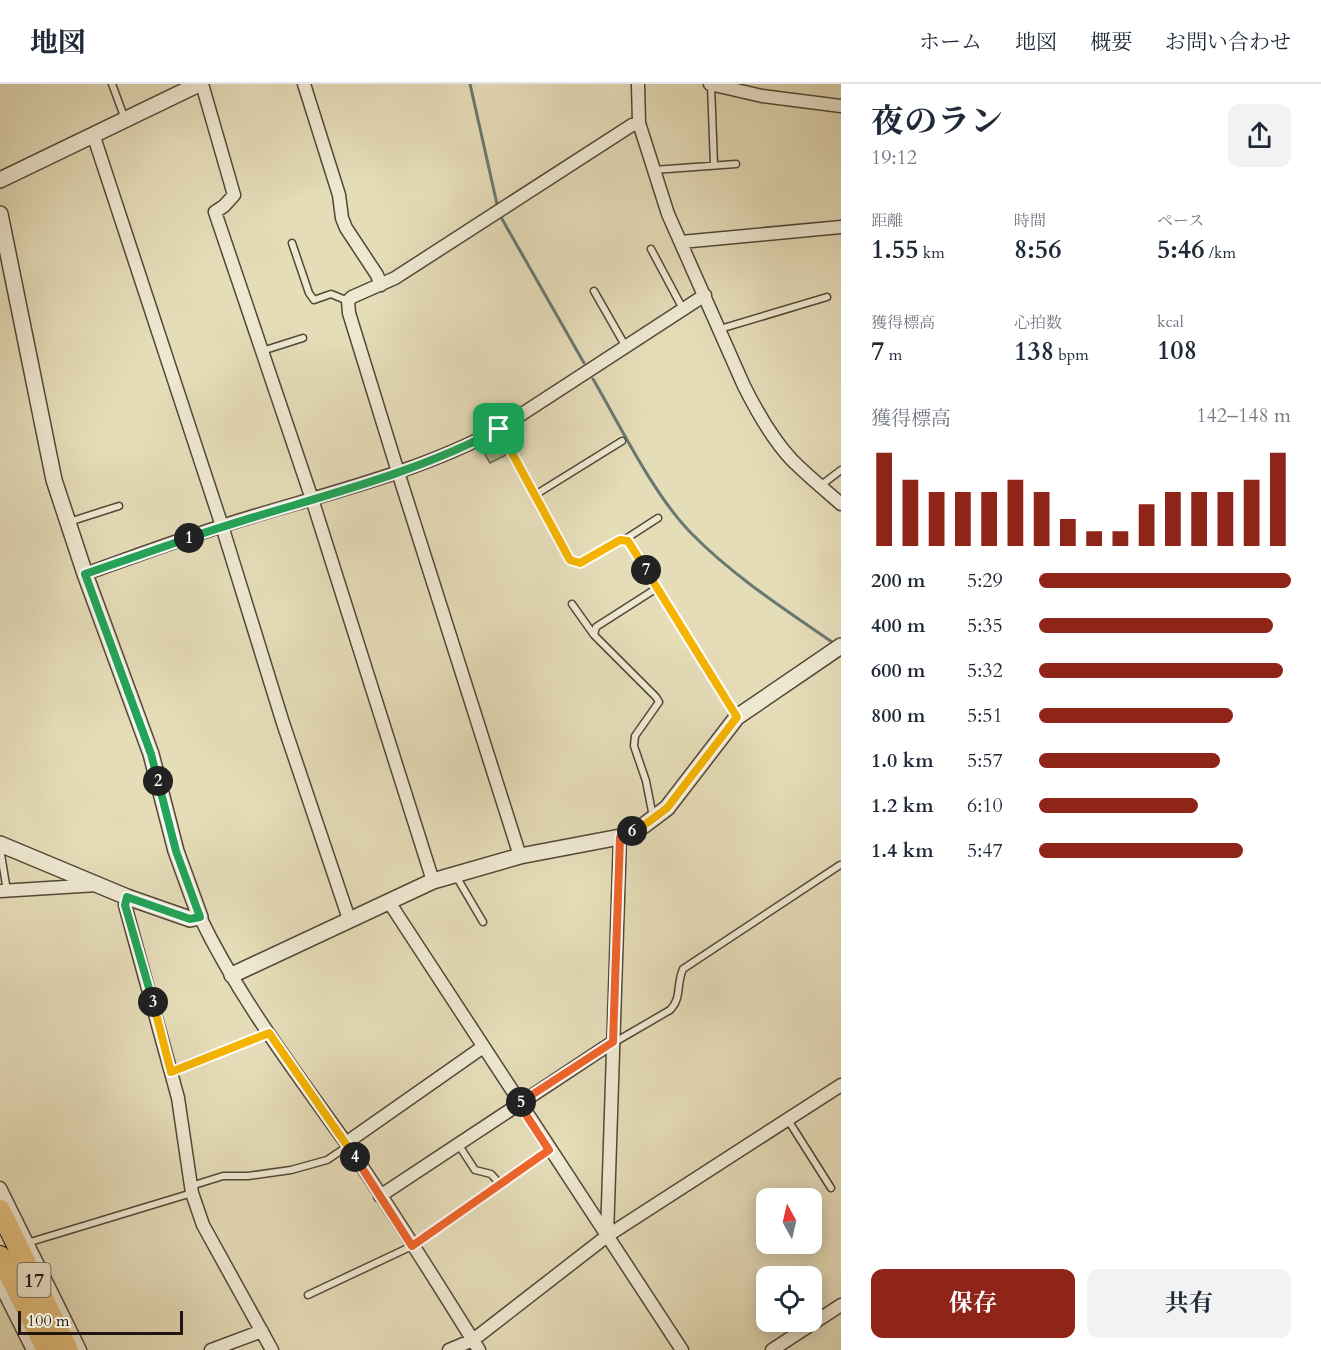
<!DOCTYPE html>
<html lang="ja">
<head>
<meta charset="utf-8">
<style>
  :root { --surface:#fff; --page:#f2f2f3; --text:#1f2937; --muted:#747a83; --line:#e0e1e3; --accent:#8f2418 }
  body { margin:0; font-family:Cardo,"Noto Serif JP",serif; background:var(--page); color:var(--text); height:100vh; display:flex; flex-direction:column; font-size:22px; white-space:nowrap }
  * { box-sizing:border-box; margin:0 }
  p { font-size:20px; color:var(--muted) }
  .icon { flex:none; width:33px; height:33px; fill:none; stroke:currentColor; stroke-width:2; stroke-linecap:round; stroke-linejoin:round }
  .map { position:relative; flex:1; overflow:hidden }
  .drawer { display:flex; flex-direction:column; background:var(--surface); width:480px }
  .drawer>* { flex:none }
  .needle { width:39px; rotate:352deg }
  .fabs { position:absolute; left:756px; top:1104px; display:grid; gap:12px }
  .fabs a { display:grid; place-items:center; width:66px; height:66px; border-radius:12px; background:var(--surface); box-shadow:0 3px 15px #0003; font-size:30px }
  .scale { position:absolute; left:18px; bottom:15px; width:165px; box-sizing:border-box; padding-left:6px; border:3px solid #21160e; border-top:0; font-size:16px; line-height:21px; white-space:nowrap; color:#21160e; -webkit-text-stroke:4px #eee8d1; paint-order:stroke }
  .pin { position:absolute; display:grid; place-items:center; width:51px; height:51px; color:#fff; margin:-26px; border-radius:12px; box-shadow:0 3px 9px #0006 }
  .km { position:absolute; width:30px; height:30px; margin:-15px; border-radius:50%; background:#222; color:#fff; font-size:16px; line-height:30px; text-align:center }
  .round { display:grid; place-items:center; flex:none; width:63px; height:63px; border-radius:12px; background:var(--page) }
  .overview { display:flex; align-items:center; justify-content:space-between; height:102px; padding:0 30px }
  h1 { font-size:33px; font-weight:700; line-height:45px }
  .figures { display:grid; grid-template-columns:repeat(3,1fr); gap:9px; height:102px; padding:6px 30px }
  .figures div { display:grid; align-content:center }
  .figures b { font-size:26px; font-weight:700 }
  .figures small { font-size:16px; font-weight:400 }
  .figures p { font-size:16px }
  .chart { height:168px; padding:12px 30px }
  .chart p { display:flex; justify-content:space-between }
  .chart svg { width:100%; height:108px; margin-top:6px; stroke:var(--accent); stroke-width:6 }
  .primary-button { display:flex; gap:12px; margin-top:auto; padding:12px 30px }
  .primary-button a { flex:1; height:69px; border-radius:12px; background:var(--accent); color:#fff; font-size:24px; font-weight:700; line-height:69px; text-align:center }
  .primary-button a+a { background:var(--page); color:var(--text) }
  ul { padding:0 30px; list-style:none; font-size:20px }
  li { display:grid; grid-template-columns:96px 72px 1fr; align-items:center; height:45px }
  li i { height:15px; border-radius:8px; background:var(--accent) }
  header { display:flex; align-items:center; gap:36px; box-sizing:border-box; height:84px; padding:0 30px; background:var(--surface); border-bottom:2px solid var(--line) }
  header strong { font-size:28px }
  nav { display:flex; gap:33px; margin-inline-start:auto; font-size:21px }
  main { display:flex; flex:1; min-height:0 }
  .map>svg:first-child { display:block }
  .park { fill:url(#park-tufts); stroke:#6c6a4d; stroke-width:1.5 }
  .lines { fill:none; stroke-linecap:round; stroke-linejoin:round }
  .stream { stroke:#687873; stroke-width:3 }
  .service-casing { stroke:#524838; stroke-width:9 }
  .minor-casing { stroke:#524838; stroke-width:15 }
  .tertiary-casing { stroke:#524838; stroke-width:18 }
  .trunk-casing { stroke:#21160e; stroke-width:22 }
  .service { stroke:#eee8d1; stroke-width:6 }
  .minor { stroke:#eee8d1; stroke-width:12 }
  .tertiary { stroke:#eee8d1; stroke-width:15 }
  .trunk { stroke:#e2be7c; stroke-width:20 }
  .split-1-casing { stroke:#fff; stroke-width:12 }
  .split-2-casing { stroke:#fff; stroke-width:12 }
  .split-3-casing { stroke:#fff; stroke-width:12 }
  .split-4-casing { stroke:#fff; stroke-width:12 }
  .split-5-casing { stroke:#fff; stroke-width:12 }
  .split-6-casing { stroke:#fff; stroke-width:12 }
  .split-7-casing { stroke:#fff; stroke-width:12 }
  .split-8-casing { stroke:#fff; stroke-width:12 }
  .split-1 { stroke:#22a559; stroke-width:8 }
  .split-2 { stroke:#22a559; stroke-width:8 }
  .split-3 { stroke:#22a559; stroke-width:8 }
  .split-4 { stroke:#f5b400; stroke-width:8 }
  .split-5 { stroke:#f0652b; stroke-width:8 }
  .split-6 { stroke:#f0652b; stroke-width:8 }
  .split-7 { stroke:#f5b400; stroke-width:8 }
  .split-8 { stroke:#f5b400; stroke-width:8 }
  .labels { text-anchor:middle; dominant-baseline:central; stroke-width:6; stroke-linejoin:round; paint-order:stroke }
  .shield { fill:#eee8d1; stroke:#5e5548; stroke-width:1.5 }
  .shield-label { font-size:20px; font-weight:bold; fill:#21160e }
</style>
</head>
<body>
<header>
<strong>地図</strong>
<nav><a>ホーム</a><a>地図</a><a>概要</a><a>お問い合わせ</a></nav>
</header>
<main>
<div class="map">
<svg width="841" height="1266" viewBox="0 0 841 1266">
  <defs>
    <pattern id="park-tufts" width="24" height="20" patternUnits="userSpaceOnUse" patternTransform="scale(1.5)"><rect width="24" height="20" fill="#b8bf8c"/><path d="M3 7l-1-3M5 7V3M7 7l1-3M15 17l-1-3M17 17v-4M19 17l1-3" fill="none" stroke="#9ea378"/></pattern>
  </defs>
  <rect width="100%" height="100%" fill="#e5dcb8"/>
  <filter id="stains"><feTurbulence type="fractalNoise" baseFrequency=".00333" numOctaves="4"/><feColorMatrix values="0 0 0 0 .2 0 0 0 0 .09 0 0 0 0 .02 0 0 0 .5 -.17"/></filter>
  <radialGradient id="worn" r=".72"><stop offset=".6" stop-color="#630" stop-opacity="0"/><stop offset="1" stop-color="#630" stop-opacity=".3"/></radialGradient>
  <path class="park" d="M495 353 502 366 507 365 510 369 490 379 479 360Z"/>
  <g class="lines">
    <path class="stream" d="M470 0 497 120
      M502 135 584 279
      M593 295C621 343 653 410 691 449 732 491 784 525 832 558"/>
    <g class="service-casing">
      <path id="service" d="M112 0 125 35
        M711 1 714 81
        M654 86 736 80
        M292 159 309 209 314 216 331 210 348 217
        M651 165 683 225
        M594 207 626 263
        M720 245 827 213
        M262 267 303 254
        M499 345 569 476 580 479 620 456 628 457 737 632
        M820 402 841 386
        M535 411 622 357
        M69 438 119 422
        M624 456 658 434
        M572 520 594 551
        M653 733 646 697 634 662 635 652 659 618 656 613 594 551 596 543 657 504
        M0 764 7 807
        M456 792 483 838
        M615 958 670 926C682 914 676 901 683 885L840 781
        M171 988 269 949
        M788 1036 831 1104
        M458 1060 475 1086 491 1090 500 1100
        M191 1102 223 1092H248L291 1086 327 1076 348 1062
        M27 1159 192 1109
        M308 1211 412 1162 549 1066"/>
    </g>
    <g class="minor-casing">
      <path id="minor" d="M202 0 234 111 224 122 215 128 312 415 433 797
        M304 0 339 111 342 134 346 144 377 191 381 201
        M638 0 639 39 668 130 744 302C757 328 772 355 792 376 808 392 825 406 841 420
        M710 0 762 12 841 22
        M93 50 222 442 283 639 349 835
        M681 158 841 143
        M85 490C141 470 197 449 254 432 337 407 423 386 499 345L705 211
        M520 772 398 388 349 229 348 217 352 213 395 194 632 41 639 39
        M0 807 97 801
        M127 813 125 821 178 1014 192 1109 203 1141 272 1266
        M389 818 682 1266
        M200 833C239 914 294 986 346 1059 392 1126 436 1197 479 1266
        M346 1059 483 963
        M0 1104 80 1266
        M380 1112 613 958
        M607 1152 620 753
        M0 1200 33 1266
        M211 1266 262 1247
        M449 1266 473 1256 607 1152 841 1001
        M772 1266 841 1221"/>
    </g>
    <g class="tertiary-casing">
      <path id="tertiary" d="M0 96 199 0
        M0 130 54 396 85 490 151 670 176 767 200 833 190 835 127 813 0 760
        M232 891 433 797 520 772 620 753 643 742 667 724 737 633 841 562"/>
    </g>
    <g class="trunk-casing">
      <path id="trunk" d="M0 1126 68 1266
        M0 1172 47 1266"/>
    </g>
    <use href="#service" class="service"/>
    <use href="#minor" class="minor"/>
    <use href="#tertiary" class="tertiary"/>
    <use href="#trunk" class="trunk"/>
  </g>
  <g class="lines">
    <g class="split-1-casing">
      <path id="split-1" d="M189 454C292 418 402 397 499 345"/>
    </g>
    <g class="split-2-casing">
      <path id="split-2" d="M158 697 151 670 85 490 189 454"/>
    </g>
    <g class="split-3-casing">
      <path id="split-3" d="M153 918 125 821 127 813 190 835 200 833 176 767 158 697"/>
    </g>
    <g class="split-4-casing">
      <path id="split-4" d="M153 918 171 988 269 949 355 1073"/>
    </g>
    <g class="split-5-casing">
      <path id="split-5" d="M355 1073 412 1162 549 1066 519 1020 521 1018"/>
    </g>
    <g class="split-6-casing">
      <path id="split-6" d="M521 1018 613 958 620 753 632 747"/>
    </g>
    <g class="split-7-casing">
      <path id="split-7" d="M632 747 643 742 667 724 737 633 646 486"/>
    </g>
    <g class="split-8-casing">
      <path id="split-8" d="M499 345 570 476 580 479 620 456 628 457 646 486"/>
    </g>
    <use href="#split-1" class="split-1"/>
    <use href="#split-2" class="split-2"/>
    <use href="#split-3" class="split-3"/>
    <use href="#split-4" class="split-4"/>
    <use href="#split-5" class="split-5"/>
    <use href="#split-6" class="split-6"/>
    <use href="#split-7" class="split-7"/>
    <use href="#split-8" class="split-8"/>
  </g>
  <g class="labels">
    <rect class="shield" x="17.5" y="1179" width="33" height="34" rx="4.5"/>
    <g class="shield-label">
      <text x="34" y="1196">17</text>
    </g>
  </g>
  <rect width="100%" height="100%" filter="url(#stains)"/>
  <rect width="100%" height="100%" fill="url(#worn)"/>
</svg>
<div class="fabs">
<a><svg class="needle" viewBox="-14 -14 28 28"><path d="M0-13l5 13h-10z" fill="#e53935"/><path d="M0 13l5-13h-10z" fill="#747a83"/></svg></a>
<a><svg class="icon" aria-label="locate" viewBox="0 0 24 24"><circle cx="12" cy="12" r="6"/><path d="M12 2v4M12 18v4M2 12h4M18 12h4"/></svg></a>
</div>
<div class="scale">100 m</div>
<div class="pin" style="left:499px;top:345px;background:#1e9e55"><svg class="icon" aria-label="arrive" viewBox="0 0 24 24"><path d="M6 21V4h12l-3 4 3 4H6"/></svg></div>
<b class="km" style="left:189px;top:454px">1</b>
<b class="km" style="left:158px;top:697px">2</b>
<b class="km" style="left:153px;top:918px">3</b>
<b class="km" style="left:355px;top:1073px">4</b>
<b class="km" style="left:521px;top:1018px">5</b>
<b class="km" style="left:632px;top:747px">6</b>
<b class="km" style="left:646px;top:486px">7</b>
</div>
<section class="drawer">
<div class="overview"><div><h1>夜のラン</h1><p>19:12</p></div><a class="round"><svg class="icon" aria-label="share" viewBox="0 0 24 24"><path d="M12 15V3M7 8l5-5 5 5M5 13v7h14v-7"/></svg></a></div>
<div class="figures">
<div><p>距離</p><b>1.55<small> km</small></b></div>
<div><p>時間</p><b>8:56</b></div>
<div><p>ペース</p><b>5:46<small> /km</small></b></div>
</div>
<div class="figures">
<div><p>獲得標高</p><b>7<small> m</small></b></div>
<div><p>心拍数</p><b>138<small> bpm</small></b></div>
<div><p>kcal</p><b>108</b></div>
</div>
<div class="chart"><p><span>獲得標高</span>142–148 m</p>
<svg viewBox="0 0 160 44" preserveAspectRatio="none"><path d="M5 44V6M15 44V17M25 44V22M35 44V22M45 44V22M55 44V17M65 44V22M75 44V33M85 44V38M95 44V38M105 44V27M115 44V22M125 44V22M135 44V22M145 44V17M155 44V6"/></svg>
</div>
<ul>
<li><b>200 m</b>5:29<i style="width:100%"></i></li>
<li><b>400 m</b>5:35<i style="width:93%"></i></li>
<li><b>600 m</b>5:32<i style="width:97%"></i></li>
<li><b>800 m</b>5:51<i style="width:77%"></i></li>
<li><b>1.0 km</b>5:57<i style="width:72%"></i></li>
<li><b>1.2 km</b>6:10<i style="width:63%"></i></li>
<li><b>1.4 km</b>5:47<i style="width:81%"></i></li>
</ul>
<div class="primary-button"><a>保存</a><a>共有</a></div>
</section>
</main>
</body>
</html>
